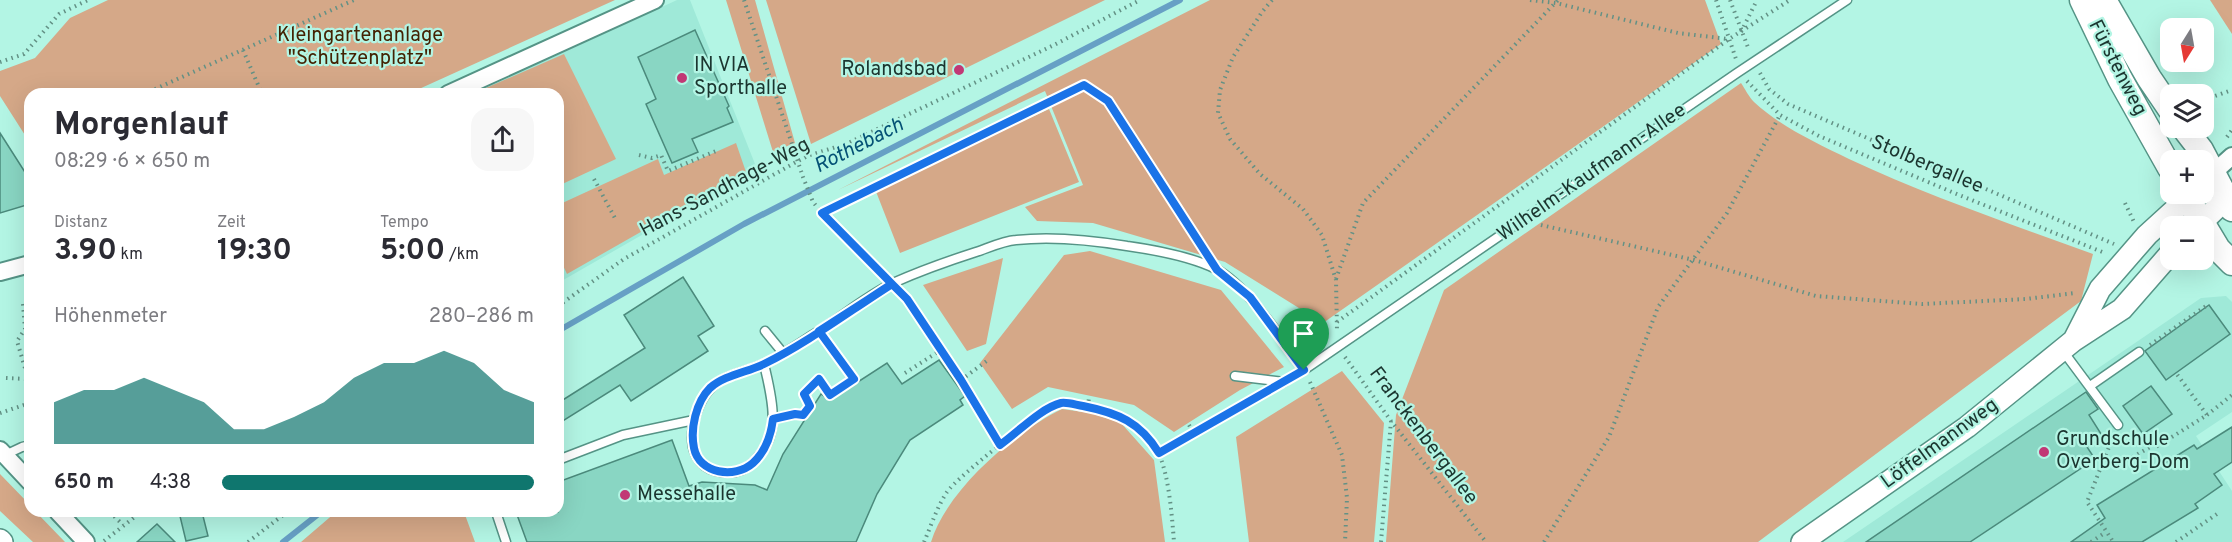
<!DOCTYPE html>
<html lang="de">
<head>
<meta charset="utf-8">
<style>
  :root { --surface:#fff; --page:#f7f7f7; --text:#2b2b33; --muted:#7c7c81; --accent:#0f766e }
  body { margin:0; font-family:Overpass,sans-serif; background:var(--page); color:var(--text); height:100vh; display:flex; flex-direction:column; font-size:22px; white-space:nowrap }
  * { box-sizing:border-box; margin:0 }
  p { font-size:20px; color:var(--muted) }
  .icon { flex:none; width:33px; height:33px; fill:none; stroke:currentColor; stroke-width:2; stroke-linecap:round; stroke-linejoin:round }
  .map { position:relative; flex:1; overflow:hidden }
  .details { position:absolute; left:24px; top:88px; width:540px; height:429px; display:flex; flex-direction:column; background:var(--surface); border-radius:18px; box-shadow:0 6px 24px #0002 }
  .details>* { flex:none }
  .needle { width:39px; rotate:191deg }
  .buttons { position:absolute; left:2160px; top:18px; display:grid; gap:12px }
  .buttons a { display:grid; place-items:center; width:54px; height:54px; border-radius:12px; background:var(--surface); box-shadow:0 6px 24px #0002; font-size:30px }
  .pin { position:absolute; display:grid; place-items:center; width:51px; height:51px; color:#fff; margin:-62px -26px; border-radius:50% 50% 50% 0; rotate:-45deg; box-shadow:0 0 6px #0007 }
  .pin .icon { rotate:45deg }
  .round { display:grid; place-items:center; flex:none; width:63px; height:63px; border-radius:18px; background:var(--page) }
  .head { display:flex; align-items:center; justify-content:space-between; height:102px; padding:0 30px }
  h1 { font-size:33px; font-weight:700; line-height:45px }
  .stats { display:grid; grid-template-columns:repeat(3,1fr); gap:9px; height:102px; padding:6px 30px }
  .stats div { display:grid; align-content:center }
  .stats b { font-size:30px; font-weight:700 }
  .stats small { font-size:16px; font-weight:400 }
  .stats p { font-size:16px }
  .chart { height:168px; padding:12px 30px }
  .chart p { display:flex; justify-content:space-between }
  .chart svg { width:100%; height:108px; margin-top:6px; fill:var(--accent); opacity:.7 }
  ul { padding:0 30px; list-style:none; font-size:20px }
  li { display:grid; grid-template-columns:96px 72px 1fr; align-items:center; height:45px }
  li i { height:15px; border-radius:8px; background:var(--accent) }
  .map>svg:first-child { display:block }
  .built { fill:#9fe9d8 }
  .green { fill:#d5a888 }
  .lines { fill:none; stroke-linecap:round; stroke-linejoin:round }
  .stream { stroke:#67a0c5; stroke-width:6 }
  .building { fill:#89d6c3; stroke:#4b8a7c; stroke-width:1.5 }
  .service-casing { stroke:#559486; stroke-width:11 }
  .minor-casing { stroke:#559486; stroke-width:20 }
  .tertiary-casing { stroke:#559486; stroke-width:24 }
  .secondary-casing { stroke:#559486; stroke-width:27 }
  .path { stroke:#639185; stroke-width:4; stroke-dasharray:1.5 4.5; stroke-linecap:butt }
  .service { stroke:#fff; stroke-width:8 }
  .minor { stroke:#fff; stroke-width:16 }
  .tertiary { stroke:#fff; stroke-width:21 }
  .secondary { stroke:#fff; stroke-width:24 }
  .route-casing { stroke:#fff; stroke-width:12 }
  .route { stroke:#1a73e8; stroke-width:8 }
  .poi-dot { fill:#c13875; stroke:#b3f5e4; stroke-width:2 }
  .labels { text-anchor:middle; dominant-baseline:central; stroke-width:4.5; stroke-linejoin:round; paint-order:stroke }
  .park-label { font-size:20px; fill:#442203; stroke:#b3f5e4 }
  .poi-label { font-size:20px; fill:#1b352f; stroke:#b3f5e4; text-anchor:start }
  .street-label { font-size:20px; fill:#1b352f; stroke:#b3f5e4 }
  .water-label { font-size:21px; font-style:italic; fill:#045175; stroke:#b3f5e4 }
</style>
</head>
<body>
<div class="map">
<svg width="2232" height="542" viewBox="0 0 2232 542">
  <rect width="100%" height="100%" fill="#b3f5e4"/>
  <path class="built" d="M677 0H690L757 169 558 283V94H477L479 91Z
    M2226 296 2232 302V412L2196 436 2232 491V542H1843L2201 298Z"/>
  <path class="green" d="M108 0H615L408 94H30V143L0 96V71L35 58 70 18Z
    M726 0H755L795 143 773 152Z
    M766 0H1105L811 144Z
    M1210 0H1705L1721 44 1323 323 1225 262 1093 223 1037 221 1025 207 1083 185 1045 91 838 190Z
    M2210 0H2232V34Z
    M564 54 616 159 558 186V94H481L479 91Z
    M1741 83C1745 89 1749 97 1754 102 1781 127 1816 143 1849 159 1928 196 2011 224 2093 254L2081 301 1758 542H1386L1396 415 1444 290Z
    M1049 109 1079 182 900 253 875 189Z
    M736 143 746 172 567 274 558 255V205L658 159 664 175Z
    M1090 251 1221 290 1284 367 1240 390 1174 432 1134 405 1048 387 1012 409 980 363 1064 255Z
    M1003 258 986 344 967 351 923 285Z
    M1342 371 1384 423 1374 542H1249L1236 437Z
    M1062 409 1091 413 1121 423 1154 460 1165 542H931C947 490 1013 433 1062 409Z
    M0 474 30 505V512H36L65 542H33L0 511Z
    M336 512H464L475 542H301Z"/>
  <g class="lines">
    <path class="stream" d="M558 331 744 224 1180 0
      M283 542 321 512"/>
  </g>
  <path class="building" d="M695 30 729 106 727 108 733 122 692 139 698 152 672 163 646 104 656 99 638 57Z
    M0 133 30 180V204L0 213Z
    M683 277 714 326 698 336 708 351 631 401 620 385 558 424V403L645 348 624 315Z
    M2209 305 2230 334 2166 380 2145 351Z
    M939 360 965 396 960 400 963 405 910 440 877 494 856 542H527L516 512H558V482L672 440 689 486 702 482 755 485 767 490 783 454 821 394 830 400 887 363 902 384Z
    M2151 386 2172 414 2143 434 2123 406Z
    M2086 392 2098 409 2089 415 2103 437 2087 447 2095 459 1970 542H1866Z
    M2232 427V462L2214 474 2222 485 2195 504 2198 508 2142 542H2071L2105 518 2097 505 2194 445 2197 449Z
    M179 512H202L208 536 186 541Z
    M157 524 175 542H137Z"/>
  <g class="lines">
    <g class="service-casing">
      <path id="service" d="M765 331 783 353
        M2063 351 2118 425
        M764 364C771 395 782 431 758 457 752 465 745 470 736 472 726 473 713 472 705 466 682 449 694 407 709 390 722 375 747 372 764 364 783 355 801 342 819 331 844 315 867 296 893 283 920 271 948 261 976 252 988 248 1003 241 1016 240 1052 236 1091 240 1127 246 1155 250 1190 256 1216 269 1248 286 1282 340 1304 370L1737 73 1847 0
        M1235 376 1284 382
        M2090 386 2139 352
        M5 455 22 447 30 445
        M558 460 623 435 694 420
        M496 512 506 542"/>
    </g>
    <g class="minor-casing">
      <path id="minor" d="M448 94 655 0
        M2213 173 2232 156
        M0 272 30 264
        M0 450 30 482
        M58 512 86 542"/>
    </g>
    <g class="tertiary-casing">
      <path id="tertiary" d="M2198 226 2227 198
        M2075 338 2100 289 2147 235 2192 194
        M0 540 2 542
        M1802 542 1967 427 2073 341 2122 309 2170 254"/>
    </g>
    <g class="secondary-casing">
      <path id="secondary" d="M2082 0 2120 79 2170 168
        M2104 0 2149 78 2170 109
        M2184 128 2201 150 2232 209
        M2185 194 2218 249 2232 263"/>
    </g>
    <path class="path" d="M744 0 803 177 813 202 822 213 883 275
      M1272 0 1262 12 1233 57 1220 90 1218 113 1230 139 1260 174 1303 209 1322 235 1336 280 1337 331
      M1530 0 1556 3 1678 33 1728 39
      M1716 0 1736 59
      M1730 0 1749 50
      M1741 32 1757 0
      M243 50 262 94
      M0 62 24 54 59 14 88 0
      M1760 73 1769 89 1788 104 2114 244
      M1747 81 1780 115 1819 136 1959 195 2105 253
      M144 94 354 0
      M2204 100 2232 90
      M2227 137 2232 130
      M639 155 652 158 661 155 668 171 716 151
      M594 179 616 220
      M2125 203 2134 222
      M822 213 1084 85 1108 101 1203 249
      M1541 225 1694 260 1816 296 1922 304 2026 299 2075 293
      M1336 279 1363 203 1558 0
      M901 293 907 299 961 380 1000 445
      M23 304 25 329 17 341 30 385
      M558 306 624 259 798 161 810 155 846 144 1054 45 1140 0
      M1337 322 1729 39 1790 0
      M827 341 857 383
      M2150 345 2206 306
      M1345 357 1391 421 1486 542
      M905 373 941 350
      M6 378 26 379
      M961 380 988 360
      M1310 382 1342 455 1347 498 1345 542
      M1088 407 1089 397
      M0 413 30 403
      M2207 415 2232 395
      M785 416 803 415 810 406 804 394 819 379 830 395 854 379
      M1189 425 1194 433
      M1159 453 1263 394
      M2105 459 2121 464 2155 444 2156 447 2207 415 2176 373
      M110 512 123 525
      M2112 540 2087 502 2113 437
      M104 541 141 512
      M248 542 287 512
      M924 542C931 526 937 507 947 492 957 477 1045 407 1061 403 1074 401 1093 408 1106 411 1127 416 1149 433 1158 452 1169 474 1172 517 1174 542
      M1381 542 1391 421
      M1544 542 1609 437 1658 307 1727 213 1780 115
      M2091 542 2106 532
      M2176 542 2217 514"/>
    <use href="#service" class="service"/>
    <use href="#minor" class="minor"/>
    <use href="#tertiary" class="tertiary"/>
    <use href="#secondary" class="secondary"/>
  </g>
  <g class="lines">
    <g class="route-casing">
      <path id="route" d="M1304 370 1250 297 1217 270 1108 101 1084 85 822 213 892 284C851 310 807 343 764 364 748 372 724 375 710 388 696 402 690 429 694 448 699 474 735 479 753 463 766 451 771 436 773 419L795 414 803 415 810 406 804 394 819 379 830 395 854 379 819 331 892 284 907 299 961 380 1000 445C1017 433 1041 408 1061 403 1068 402 1076 405 1083 406 1118 413 1140 422 1159 453L1304 370"/>
    </g>
    <use href="#route" class="route"/>
  </g>
  <g class="poi-dot">
    <circle cx="959" cy="70" r="6"/>
    <circle cx="682" cy="78" r="6"/>
    <circle cx="2044" cy="452" r="6"/>
    <circle cx="625" cy="495" r="6"/>
  </g>
  <g class="labels">
    <g class="park-label">
      <text x="360" y="36">Kleingartenanlage<tspan x="360" dy="23">"Schützenplatz"</tspan></text>
    </g>
    <g class="poi-label">
      <text x="694" y="66">IN VIA<tspan x="694" dy="23">Sporthalle</tspan></text>
      <text x="947" y="70" text-anchor="end">Rolandsbad</text>
      <text x="2056" y="440">Grundschule<tspan x="2056" dy="23">Overberg-Dom</tspan></text>
      <text x="637" y="495">Messehalle</text>
    </g>
    <g class="street-label">
      <text transform="translate(2117 68) rotate(63)">Fürstenweg</text>
      <text transform="translate(1927 165) rotate(23)">Stolbergallee</text>
      <text transform="translate(1592 173) rotate(-35)">Wilhelm-Kaufmann-Allee</text>
      <text transform="translate(725 188) rotate(-28)">Hans-Sandhage-Weg</text>
      <text transform="translate(1423 436) rotate(53)">Franckenbergallee</text>
      <text transform="translate(1940 444) rotate(-36)">Löffelmannweg</text>
    </g>
    <g class="water-label">
      <text transform="translate(859 146) rotate(-27)">Rothebach</text>
    </g>
  </g>
</svg>
<div class="buttons">
<a><svg class="needle" viewBox="-14 -14 28 28"><path d="M0-13l5 13h-10z" fill="#e53935"/><path d="M0 13l5-13h-10z" fill="#7c7c81"/></svg></a>
<a><svg class="icon" aria-label="layers" viewBox="0 0 24 24"><path d="M12 4l9 5-9 5-9-5zM3 14l9 5 9-5"/></svg></a>
<a>+</a>
<a>−</a>
</div>
<div class="pin" style="left:1304px;top:370px;background:#1e9e55"><svg class="icon" aria-label="arrive" viewBox="0 0 24 24"><path d="M6 21V4h12l-3 4 3 4H6"/></svg></div>
<section class="details">
<div class="head"><div><h1>Morgenlauf</h1><p>08:29 · 6 × 650 m</p></div><a class="round"><svg class="icon" aria-label="share" viewBox="0 0 24 24"><path d="M12 15V3M7 8l5-5 5 5M5 13v7h14v-7"/></svg></a></div>
<div class="stats">
<div><p>Distanz</p><b>3.90<small> km</small></b></div>
<div><p>Zeit</p><b>19:30</b></div>
<div><p>Tempo</p><b>5:00<small> /km</small></b></div>
</div>
<div class="chart"><p><span>Höhenmeter</span>280–286 m</p>
<svg viewBox="0 0 160 44" preserveAspectRatio="none"><path d="M0 44V27L10 22L20 22L30 17L40 22L50 27L60 38L70 38L80 33L90 27L100 17L110 11L120 11L130 6L140 11L150 22L160 27V44z"/></svg>
</div>
<ul>
<li><b>650 m</b>4:38<i style="width:100%"></i></li>
</ul>
</section>
</div>
</body>
</html>
